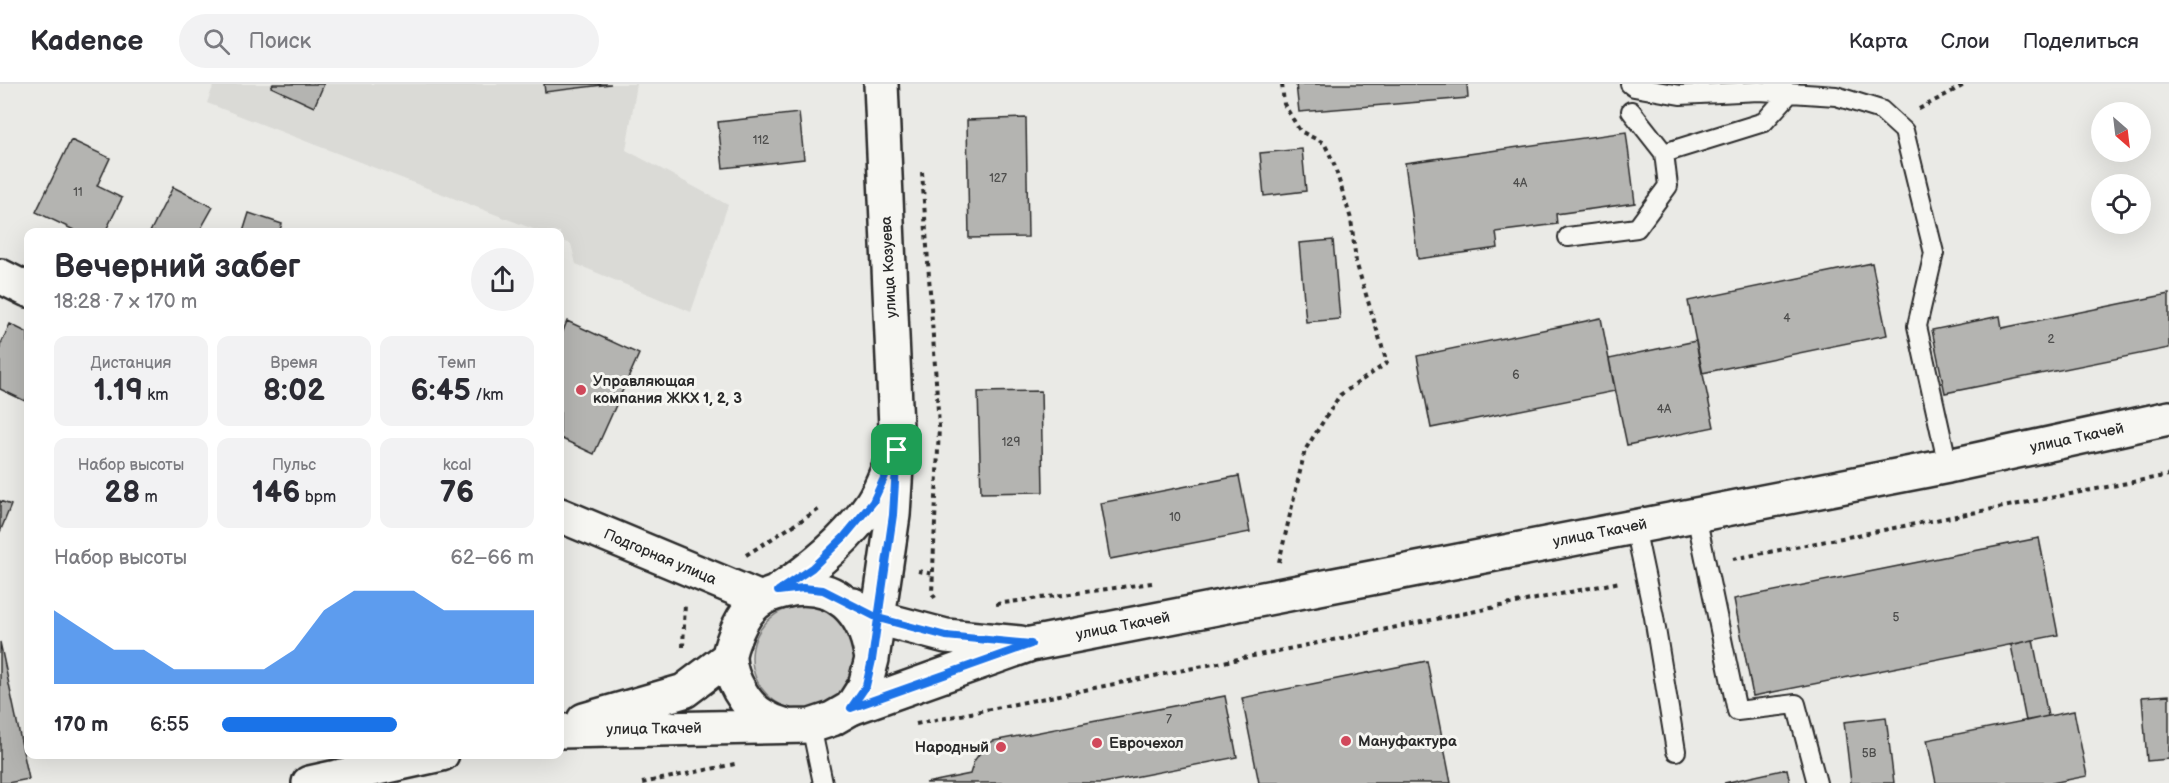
<!DOCTYPE html>
<html lang="ru">
<head>
<meta charset="utf-8">
<style>
  :root { --surface:#fff; --page:#f2f2f3; --text:#2b2b33; --muted:#7c7c81; --line:#e1e1e2; --accent:#1a73e8 }
  body { margin:0; font-family:"Balsamiq Sans",sans-serif; background:var(--page); color:var(--text); height:100vh; display:flex; flex-direction:column; font-size:22px; white-space:nowrap }
  * { box-sizing:border-box; margin:0 }
  p { font-size:20px; color:var(--muted) }
  .icon { flex:none; width:33px; height:33px; fill:none; stroke:currentColor; stroke-width:2; stroke-linecap:round; stroke-linejoin:round }
  .map { position:relative; flex:1; overflow:hidden }
  .panel { position:absolute; left:24px; top:144px; width:540px; height:531px; display:flex; flex-direction:column; background:var(--surface); border-radius:12px; box-shadow:0 6px 24px #0002 }
  .panel>* { flex:none }
  .needle { width:39px; rotate:152deg }
  .controls { position:absolute; left:2091px; top:18px; display:grid; gap:12px }
  .controls a { display:grid; place-items:center; width:60px; height:60px; border-radius:50%; background:var(--surface); box-shadow:0 6px 24px #0002; font-size:30px }
  .pin { position:absolute; display:grid; place-items:center; width:51px; height:51px; color:#fff; margin:-26px; border-radius:12px; box-shadow:0 3px 9px #0006 }
  .round { display:grid; place-items:center; flex:none; width:63px; height:63px; border-radius:32px; background:var(--page) }
  .head { display:flex; align-items:center; justify-content:space-between; height:102px; padding:0 30px }
  h1 { font-size:33px; font-weight:600; line-height:45px }
  .figures { display:grid; grid-template-columns:repeat(3,1fr); gap:9px; height:102px; padding:6px 30px }
  .figures div { display:grid; align-content:center; border-radius:12px; background:var(--page); text-align:center }
  .figures b { font-size:30px; font-weight:600 }
  .figures small { font-size:16px; font-weight:400 }
  .figures p { font-size:16px }
  .chart { height:168px; padding:12px 30px }
  .chart p { display:flex; justify-content:space-between }
  .chart svg { width:100%; height:108px; margin-top:6px; fill:var(--accent); opacity:.7 }
  ul { padding:0 30px; list-style:none; font-size:20px }
  li { display:grid; grid-template-columns:96px 72px 1fr; align-items:center; height:45px }
  li i { height:15px; border-radius:8px; background:var(--accent) }
  header { display:flex; align-items:center; gap:36px; box-sizing:border-box; height:84px; padding:0 30px; background:var(--surface); border-bottom:2px solid var(--line) }
  header strong { font-size:28px }
  nav { display:flex; gap:33px; margin-inline-start:auto; font-size:21px }
  .search { width:420px; height:54px; background:var(--page); display:flex; align-items:center; gap:15px; box-sizing:border-box; padding:0 21px; border-radius:33px; color:var(--muted); font-size:22px }
  .map>svg:first-child { display:block }
  .built { fill:#dadad6 }
  .green { fill:#cacac7; stroke:#7a7a79; stroke-width:1.5 }
  .building { fill:#b4b4b1; stroke:#2b2b2b; stroke-width:1.5 }
  .lines { fill:none; stroke-linecap:round; stroke-linejoin:round }
  .service-casing { stroke:#2b2b2b; stroke-width:22 }
  .minor-casing { stroke:#2b2b2b; stroke-width:38 }
  .tertiary-casing { stroke:#2b2b2b; stroke-width:38 }
  .path { stroke:#2b2b2b; stroke-width:4; stroke-dasharray:4.5 4.5; stroke-linecap:butt }
  .service { stroke:#f6f6f2; stroke-width:18 }
  .minor { stroke:#f6f6f2; stroke-width:33 }
  .tertiary { stroke:#f6f6f2; stroke-width:33 }
  .route-casing { stroke:#fff; stroke-width:12 }
  .route { stroke:#1a73e8; stroke-width:8 }
  .poi-dot { fill:#d1495b; stroke:#f6f6f2; stroke-width:2 }
  .labels { text-anchor:middle; dominant-baseline:central; stroke-width:6; stroke-linejoin:round; paint-order:stroke }
  .number-label { font-size:12px; fill:#4d4d4c }
  .street-label { font-size:15px; fill:#2b2b2b; stroke:#f6f6f2 }
  .poi-label { font-size:15px; font-weight:bold; fill:#2b2b2b; stroke:#f6f6f2; text-anchor:start }
</style>
</head>
<body>
<header>
<strong>Kadence</strong>
<div class="search"><svg class="icon" aria-label="search" viewBox="0 0 24 24"><circle cx="10" cy="10" r="6"/><path d="M15 15l6 6"/></svg>Поиск</div>
<nav><a>Карта</a><a>Слои</a><a>Поделиться</a></nav>
</header>
<div class="map">
<svg width="2169" height="699" viewBox="0 0 2169 699">
  <rect width="100%" height="100%" fill="#eaeae6"/>
  <filter id="ink" filterUnits="userSpaceOnUse"><feTurbulence type="fractalNoise" baseFrequency=".0167" numOctaves="2"/><feDisplacementMap in="SourceGraphic" scale="12" xChannelSelector="R" yChannelSelector="G"/><feConvolveMatrix kernelMatrix="1 2 1 2 8 2 1 2 1" color-interpolation-filters="sRGB"/></filter>
  <g filter="url(#ink)">
    <path class="built" d="M214 0H637L626 66 728 121 691 228 576 180 571 160 560 156V148H541L207 19Z"/>
    <path class="green" d="M752 574a52 52 0 1 1 104 0a52 52 0 1 1-104 0Z"/>
    <path class="building" d="M273 0H324L314 23 271 3Z
      M544 0H611L545 8Z
      M1296 0H1467L1468 14 1299 28Z
      M799 29 804 75 723 84 718 38Z
      M1026 34 1028 153 969 154 967 36Z
      M1626 48 1635 119 1556 130 1557 140 1496 148 1498 164 1418 175 1405 79Z
      M71 56 110 74 97 102 122 114 105 148H78L36 128Z
      M1302 65 1306 107 1264 112 1260 69Z
      M173 103 213 123 199 148H150Z
      M249 129 282 140 279 148H243Z
      M1333 156 1340 235 1306 238 1299 159Z
      M1872 179 1887 251 1702 289 1688 217Z
      M2169 210V264L1945 309 1932 246 2000 232 2002 244Z
      M1601 234 1615 307 1431 344 1417 272Z
      M567 237 639 270 594 370 560 354V255Z
      M10 240 28 249V311L25 317 0 305V262Z
      M1696 257 1714 343 1627 361 1609 275Z
      M1041 307 1043 408 981 409 978 308Z
      M1239 392 1250 448 1110 475 1100 419Z
      M0 417 11 421 0 448Z
      M2039 454 2058 551 1753 612 1734 515Z
      M2033 556 2048 632 2026 637 2011 561Z
      M0 558 29 695 8 699H0Z
      M1427 577 1451 699H1259L1242 614Z
      M2169 611V675L2147 677 2142 613Z
      M1225 612 1237 673 1103 699H926L970 690 974 677 982 666 993 657Z
      M2074 627 2087 692 2052 699H1936L1927 656Z
      M1886 633 1894 699H1851L1844 638Z
      M1787 685 1790 699H1724Z"/>
    <g class="lines">
      <g class="service-casing">
        <path id="service" d="M1630 0 1634 3 1680 11 1759 7 1836 12 1881 26 1904 47 1934 169 1917 242 1948 382
          M1631 27 1664 69
          M1568 153 1637 144 1668 102 1664 69 1764 38 1790 9
          M1696 431 1737 627 1796 620 1817 699
          M1635 443 1654 533 1676 667
          M811 642 823 699"/>
      </g>
      <g class="minor-casing">
        <path id="minor" d="M0 192 28 206
          M560 431 761 515
          M853 521 878 534 946 552 1020 559
          M851 624 1031 560 1948 382 2169 334"/>
      </g>
      <g class="tertiary-casing">
        <path id="tertiary" d="M778 507C814 483 848 455 872 419 880 407 885 393 890 381
          M584 636 684 607 729 573
          M784 641C777 639 769 636 763 632 745 622 730 594 729 574 729 565 734 555 737 547 742 535 750 522 762 515 771 509 782 507 792 505 837 499 864 528 871 570
          M560 647 811 642 832 635 851 624 865 602 872 575 893 431 897 366 881 0
          M309 699 442 670"/>
      </g>
      <path class="path" d="M1919 25 1966 0
        M922 88 939 342 932 509 935 514
        M746 471 821 424
        M1733 475 2169 391
        M1279 478 1305 366 1340 311 1387 279 1356 178 1351 135 1333 77 1324 59 1300 47 1284 20 1282 0
        M918 487 933 490
        M996 520 1152 499
        M683 563 685 519
        M916 640 1620 498
        M642 699 735 680"/>
      <use href="#service" class="service"/>
      <use href="#minor" class="minor"/>
      <use href="#tertiary" class="tertiary"/>
    </g>
  </g>
  <g class="lines" filter="url(#ink)">
    <g class="route-casing">
      <path id="route" d="M897 366 893 431 872 576 866 602 851 624 1031 560 946 552 878 534 823 506 803 504 778 507 812 484 844 453 873 418 897 366"/>
    </g>
    <use href="#route" class="route"/>
  </g>
  <g class="poi-dot">
    <circle cx="581" cy="306" r="6"/>
    <circle cx="1346" cy="657" r="6"/>
    <circle cx="1097" cy="659" r="6"/>
    <circle cx="1001" cy="663" r="6"/>
  </g>
  <g class="labels">
    <g class="number-label">
      <text x="761" y="56">112</text>
      <text x="998" y="94">127</text>
      <text x="1520" y="99">4А</text>
      <text x="78" y="108">11</text>
      <text x="1787" y="234">4</text>
      <text x="2051" y="255">2</text>
      <text x="1516" y="291">6</text>
      <text x="1664" y="325">4А</text>
      <text x="1011" y="358">129</text>
      <text x="1175" y="433">10</text>
      <text x="1896" y="533">5</text>
      <text x="1169" y="635">7</text>
      <text x="1869" y="669">5В</text>
    </g>
    <g class="street-label">
      <text transform="translate(889 183) rotate(-93)">улица Козуева</text>
      <text transform="translate(2077 354) rotate(-12)">улица Ткачей</text>
      <text transform="translate(1600 449) rotate(-11)">улица Ткачей</text>
      <text transform="translate(660 473) rotate(23)">Подгорная улица</text>
      <text transform="translate(1123 542) rotate(-11)">улица Ткачей</text>
      <text transform="translate(654 645) rotate(-1)">улица Ткачей</text>
    </g>
    <g class="poi-label">
      <text x="593" y="297">Управляющая<tspan x="593" dy="17">компания ЖКХ 1, 2, 3</tspan></text>
      <text x="1358" y="657">Мануфактура</text>
      <text x="1109" y="659">Еврочехол</text>
      <text x="989" y="663" text-anchor="end">Народный</text>
    </g>
  </g>
</svg>
<div class="controls">
<a><svg class="needle" viewBox="-14 -14 28 28"><path d="M0-13l5 13h-10z" fill="#e53935"/><path d="M0 13l5-13h-10z" fill="#7c7c81"/></svg></a>
<a><svg class="icon" aria-label="locate" viewBox="0 0 24 24"><circle cx="12" cy="12" r="6"/><path d="M12 2v4M12 18v4M2 12h4M18 12h4"/></svg></a>
</div>
<div class="pin" style="left:897px;top:366px;background:#1e9e55"><svg class="icon" aria-label="arrive" viewBox="0 0 24 24"><path d="M6 21V4h12l-3 4 3 4H6"/></svg></div>
<section class="panel">
<div class="head"><div><h1>Вечерний забег</h1><p>18:28 · 7 × 170 m</p></div><a class="round"><svg class="icon" aria-label="share" viewBox="0 0 24 24"><path d="M12 15V3M7 8l5-5 5 5M5 13v7h14v-7"/></svg></a></div>
<div class="figures">
<div><p>Дистанция</p><b>1.19<small> km</small></b></div>
<div><p>Время</p><b>8:02</b></div>
<div><p>Темп</p><b>6:45<small> /km</small></b></div>
</div>
<div class="figures">
<div><p>Набор высоты</p><b>28<small> m</small></b></div>
<div><p>Пульс</p><b>146<small> bpm</small></b></div>
<div><p>kcal</p><b>76</b></div>
</div>
<div class="chart"><p><span>Набор высоты</span>62–66 m</p>
<svg viewBox="0 0 160 44" preserveAspectRatio="none"><path d="M0 44V14L10 22L20 30L30 30L40 38L50 38L60 38L70 38L80 30L90 14L100 6L110 6L120 6L130 14L140 14L150 14L160 14V44z"/></svg>
</div>
<ul>
<li><b>170 m</b>6:55<i style="width:56%"></i></li>
</ul>
</section>
</div>
</body>
</html>
